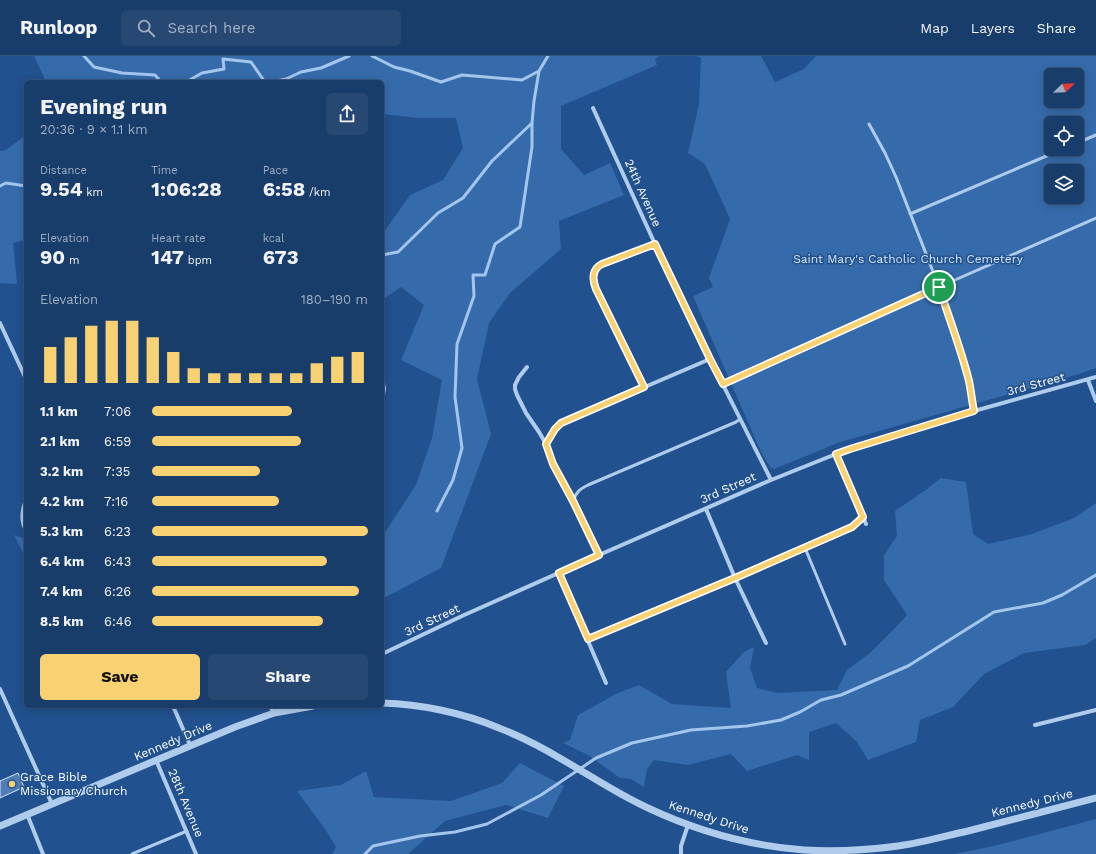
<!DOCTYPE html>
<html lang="en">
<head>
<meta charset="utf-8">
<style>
  :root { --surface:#193d6a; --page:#264872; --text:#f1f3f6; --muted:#9faec1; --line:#37567e; --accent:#f8d172 }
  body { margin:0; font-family:"Work Sans",sans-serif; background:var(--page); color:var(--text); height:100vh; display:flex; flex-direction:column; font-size:15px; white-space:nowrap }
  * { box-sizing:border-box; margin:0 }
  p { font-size:13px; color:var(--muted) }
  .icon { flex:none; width:22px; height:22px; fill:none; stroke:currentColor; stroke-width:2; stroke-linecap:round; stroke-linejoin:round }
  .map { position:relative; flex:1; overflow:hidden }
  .drawer { position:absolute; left:24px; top:24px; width:360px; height:628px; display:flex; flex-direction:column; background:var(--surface); border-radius:6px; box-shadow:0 2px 10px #0003,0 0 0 1px var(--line) }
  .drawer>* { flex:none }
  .needle { width:26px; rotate:67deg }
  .fabs { position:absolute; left:1044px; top:12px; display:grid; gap:8px }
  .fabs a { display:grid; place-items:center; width:40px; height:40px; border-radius:6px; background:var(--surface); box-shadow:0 2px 10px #0003,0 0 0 1px var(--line); font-size:20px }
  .pin { position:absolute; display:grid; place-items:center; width:34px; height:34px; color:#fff; margin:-17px; border:2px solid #fff; border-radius:50%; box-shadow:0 1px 4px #0007 }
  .round { display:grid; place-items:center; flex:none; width:42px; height:42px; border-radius:6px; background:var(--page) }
  .headline { display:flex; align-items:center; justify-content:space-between; height:68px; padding:0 16px }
  h1 { font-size:22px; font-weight:700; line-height:30px }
  .figures { display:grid; grid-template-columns:repeat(3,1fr); gap:6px; height:68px; padding:4px 16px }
  .figures div { display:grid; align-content:center }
  .figures b { font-size:20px; font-weight:700 }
  .figures small { font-size:11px; font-weight:400 }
  .figures p { font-size:11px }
  .chart { height:112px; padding:8px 16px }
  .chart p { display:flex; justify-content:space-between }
  .chart svg { width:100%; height:72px; margin-top:4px; stroke:var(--accent); stroke-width:6 }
  .action { display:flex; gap:8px; margin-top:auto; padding:8px 16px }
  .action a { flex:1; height:46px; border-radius:6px; background:var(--accent); color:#111; font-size:16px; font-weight:700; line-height:46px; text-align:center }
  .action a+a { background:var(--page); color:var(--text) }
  ul { padding:0 16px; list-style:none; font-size:13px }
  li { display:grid; grid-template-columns:64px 48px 1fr; align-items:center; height:30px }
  li i { height:10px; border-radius:5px; background:var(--accent) }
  header { display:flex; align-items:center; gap:24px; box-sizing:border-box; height:56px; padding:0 20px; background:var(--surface); border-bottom:1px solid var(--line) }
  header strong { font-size:19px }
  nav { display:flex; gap:22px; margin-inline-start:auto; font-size:14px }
  .search { width:280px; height:36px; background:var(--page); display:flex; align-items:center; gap:10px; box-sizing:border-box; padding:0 14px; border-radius:6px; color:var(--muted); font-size:15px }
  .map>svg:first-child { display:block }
  .green { fill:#356bab; fill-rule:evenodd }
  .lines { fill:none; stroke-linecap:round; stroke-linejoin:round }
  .stream { stroke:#a4c6ed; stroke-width:3 }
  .building { fill:#4e7db7; stroke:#d6e6f9 }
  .service { stroke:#b0ccec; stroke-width:3 }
  .minor { stroke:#b0ccec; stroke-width:4 }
  .tertiary { stroke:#b0ccec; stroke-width:7 }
  .route-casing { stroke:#fff; stroke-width:8 }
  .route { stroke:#f8d172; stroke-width:5 }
  .poi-dot { fill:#f8d172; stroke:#21518e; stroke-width:1.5 }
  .labels { text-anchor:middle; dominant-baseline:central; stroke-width:3; stroke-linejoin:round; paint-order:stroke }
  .street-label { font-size:12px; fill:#fff; stroke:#21518e }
  .park-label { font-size:12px; fill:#d6e6f9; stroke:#21518e }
  .poi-label { font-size:12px; fill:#fff; stroke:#21518e; text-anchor:start }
</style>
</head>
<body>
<header>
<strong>Runloop</strong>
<div class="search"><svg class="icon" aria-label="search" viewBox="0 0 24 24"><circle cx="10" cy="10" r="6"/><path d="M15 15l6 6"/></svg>Search here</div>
<nav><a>Map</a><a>Layers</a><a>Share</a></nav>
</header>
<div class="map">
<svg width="1096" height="798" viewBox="0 0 1096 798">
  <rect width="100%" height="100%" fill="#21518e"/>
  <path class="green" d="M34 0H659L655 3 657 9 561 50V93L584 119 610 107 624 139 559 165 561 193 510 237 489 267 477 323 491 378 441 512 382 543V481L416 429 432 382 442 324 401 304 424 249 401 231 382 244V174L386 173 410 139 443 124 463 92 456 62H419L382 58V26H46Z
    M696 0H761L775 26 804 13 816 0H1096V312L1079 318 837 387 821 394 774 413 770 411 761 396 693 240 713 231 709 222 730 163 705 108 688 97 699 48 701 2ZM1051 19H1077V45H1051ZM1051 67H1077V93H1051ZM1051 115H1077V141H1051Z
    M26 79V184L13 187 17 228 0 227V95L6 94Z
    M941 422 966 426 973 478 988 488 1032 478 1074 462 1096 447V582L1085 589 1024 597 984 618 953 651 920 664 916 686 868 704 857 686 836 667 809 676V704L797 699 747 715 731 698 688 709 654 704 647 713 644 731 631 723 620 722 588 699 563 687 570 684 578 659 618 637 639 629 672 648 731 652 726 616 744 596 754 591 750 612 757 632 777 637 837 634 847 614 870 597 896 571 907 559 884 524V499L897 480 895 455 927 433Z
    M14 479 26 483V503Z
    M520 707 564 730 548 762 506 749 445 765 408 798H332L336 791 325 773 297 735 341 729 366 715 374 741 451 745 502 727Z
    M1096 763V798H954L994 790Z"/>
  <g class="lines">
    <path class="stream" d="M84 0 94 11 122 17 155 19 161 26
      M372 0 394 11 410 15 441 26 462 19 522 24 539 15 548 0
      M186 26 202 17 224 13 223 3 251 6 265 26
      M271 26 286 23 301 16 321 12 349 0
      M0 130 6 127 26 130
      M382 199 398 196 438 157 463 142 492 105 532 67
      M437 455 453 424 462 392 455 341 457 288 474 240 473 219H485L495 188 520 171 532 91V67L534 45 539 15
      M365 798 373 790 420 780 455 776 487 768 541 739 596 702 632 687 691 674 747 670 781 664 800 656 821 644 841 639 908 610 994 556 1043 547 1062 539 1096 519"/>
  </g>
  <path class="building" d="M18 717 24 731 0 742V725Z"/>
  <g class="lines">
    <path class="service" d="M869 68 885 97 896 121 939 231 966 312 969 326 974 355
      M1077 87 1096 79
      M910 158 1063 93
      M602 208C595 212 593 218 594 227L644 331
      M723 328 939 231 1096 162
      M573 445C576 436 580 433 588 429L736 366 740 363
      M805 492 845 588
      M588 583 735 522 852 471 863 461
      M132 798 187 775"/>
    <path class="minor" d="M593 52 655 188 710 303 771 424
      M602 208 655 188
      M0 267 26 323
      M527 311 519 321 515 329V333L517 339 526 357 539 376 546 388 553 408 573 445 599 499
      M382 320 384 333 382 345
      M1088 324 1096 345
      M546 388 555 373 561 367 710 303
      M836 398 866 468
      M26 444C22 454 20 464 26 474
      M706 453 735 522 766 587
      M559 517 606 627
      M382 598 462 560 599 499 771 424 836 398 974 355 1096 321
      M0 633 52 748
      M173 650 190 689
      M270 650 274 657
      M1035 669 1096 654
      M156 704 196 798
      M27 758 43 798
      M681 798V790L688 769"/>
    <path class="tertiary" d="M382 647C420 648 464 657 499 672 522 681 543 692 563 704 591 720 619 739 648 752 697 775 751 790 804 794 835 796 867 794 898 790 922 787 945 780 968 775 1011 764 1053 753 1096 742
      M0 770 235 671 274 657 313 650"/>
  </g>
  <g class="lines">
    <g class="route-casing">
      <path id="route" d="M655 188 710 303 723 328 939 231C949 262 961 293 969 325 971 335 972 345 974 355L850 393 836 398 863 461 852 471 735 522 588 583 559 517 599 499 573 445 553 408 546 388 555 373 561 367 644 331 596 233C592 223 592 213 602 208Z"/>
    </g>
    <use href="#route" class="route"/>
  </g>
  <circle class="poi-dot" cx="12" cy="728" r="4"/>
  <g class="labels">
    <g class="street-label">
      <text transform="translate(643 137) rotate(66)">24th Avenue</text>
      <text transform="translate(1036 328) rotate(-15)">3rd Street</text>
      <text transform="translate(728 432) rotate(-24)">3rd Street</text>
      <text transform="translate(432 564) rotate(-25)">3rd Street</text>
      <text transform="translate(173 685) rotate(-23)">Kennedy Drive</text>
      <text transform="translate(186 747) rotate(67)">28th Avenue</text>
      <text transform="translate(1032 747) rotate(-14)">Kennedy Drive</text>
      <text transform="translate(709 761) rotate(18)">Kennedy Drive</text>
    </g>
    <g class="park-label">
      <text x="908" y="203">Saint Mary's Catholic Church Cemetery</text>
    </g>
    <g class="poi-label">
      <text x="20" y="721">Grace Bible<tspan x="20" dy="14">Missionary Church</tspan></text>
    </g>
  </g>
</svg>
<div class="fabs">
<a><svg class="needle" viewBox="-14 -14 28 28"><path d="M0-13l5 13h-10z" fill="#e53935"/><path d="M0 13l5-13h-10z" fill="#9faec1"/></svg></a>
<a><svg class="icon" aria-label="locate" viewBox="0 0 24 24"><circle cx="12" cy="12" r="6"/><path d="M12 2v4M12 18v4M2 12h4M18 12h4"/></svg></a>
<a><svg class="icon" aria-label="layers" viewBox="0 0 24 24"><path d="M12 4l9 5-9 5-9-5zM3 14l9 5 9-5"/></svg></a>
</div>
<div class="pin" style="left:939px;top:231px;background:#1e9e55"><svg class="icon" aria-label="arrive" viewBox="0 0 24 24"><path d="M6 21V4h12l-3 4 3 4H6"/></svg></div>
<section class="drawer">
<div class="headline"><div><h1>Evening run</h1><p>20:36 · 9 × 1.1 km</p></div><a class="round"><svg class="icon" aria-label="share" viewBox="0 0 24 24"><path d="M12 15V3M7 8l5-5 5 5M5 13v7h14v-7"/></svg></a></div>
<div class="figures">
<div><p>Distance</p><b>9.54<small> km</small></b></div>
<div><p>Time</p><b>1:06:28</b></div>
<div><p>Pace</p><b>6:58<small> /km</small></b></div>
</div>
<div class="figures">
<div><p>Elevation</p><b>90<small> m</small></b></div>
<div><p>Heart rate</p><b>147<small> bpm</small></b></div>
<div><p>kcal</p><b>673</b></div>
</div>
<div class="chart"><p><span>Elevation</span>180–190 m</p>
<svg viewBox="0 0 160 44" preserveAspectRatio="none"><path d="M5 44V22M15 44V16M25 44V9M35 44V6M45 44V6M55 44V16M65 44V25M75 44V35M85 44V38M95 44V38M105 44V38M115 44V38M125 44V38M135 44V32M145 44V28M155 44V25"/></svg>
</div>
<ul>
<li><b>1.1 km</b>7:06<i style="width:65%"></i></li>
<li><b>2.1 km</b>6:59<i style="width:69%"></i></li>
<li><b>3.2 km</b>7:35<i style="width:50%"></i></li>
<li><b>4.2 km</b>7:16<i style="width:59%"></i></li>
<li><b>5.3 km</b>6:23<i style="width:100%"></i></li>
<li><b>6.4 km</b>6:43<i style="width:81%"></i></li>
<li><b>7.4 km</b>6:26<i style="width:96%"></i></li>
<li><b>8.5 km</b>6:46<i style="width:79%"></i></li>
</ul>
<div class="action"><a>Save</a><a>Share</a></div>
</section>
</div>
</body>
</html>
